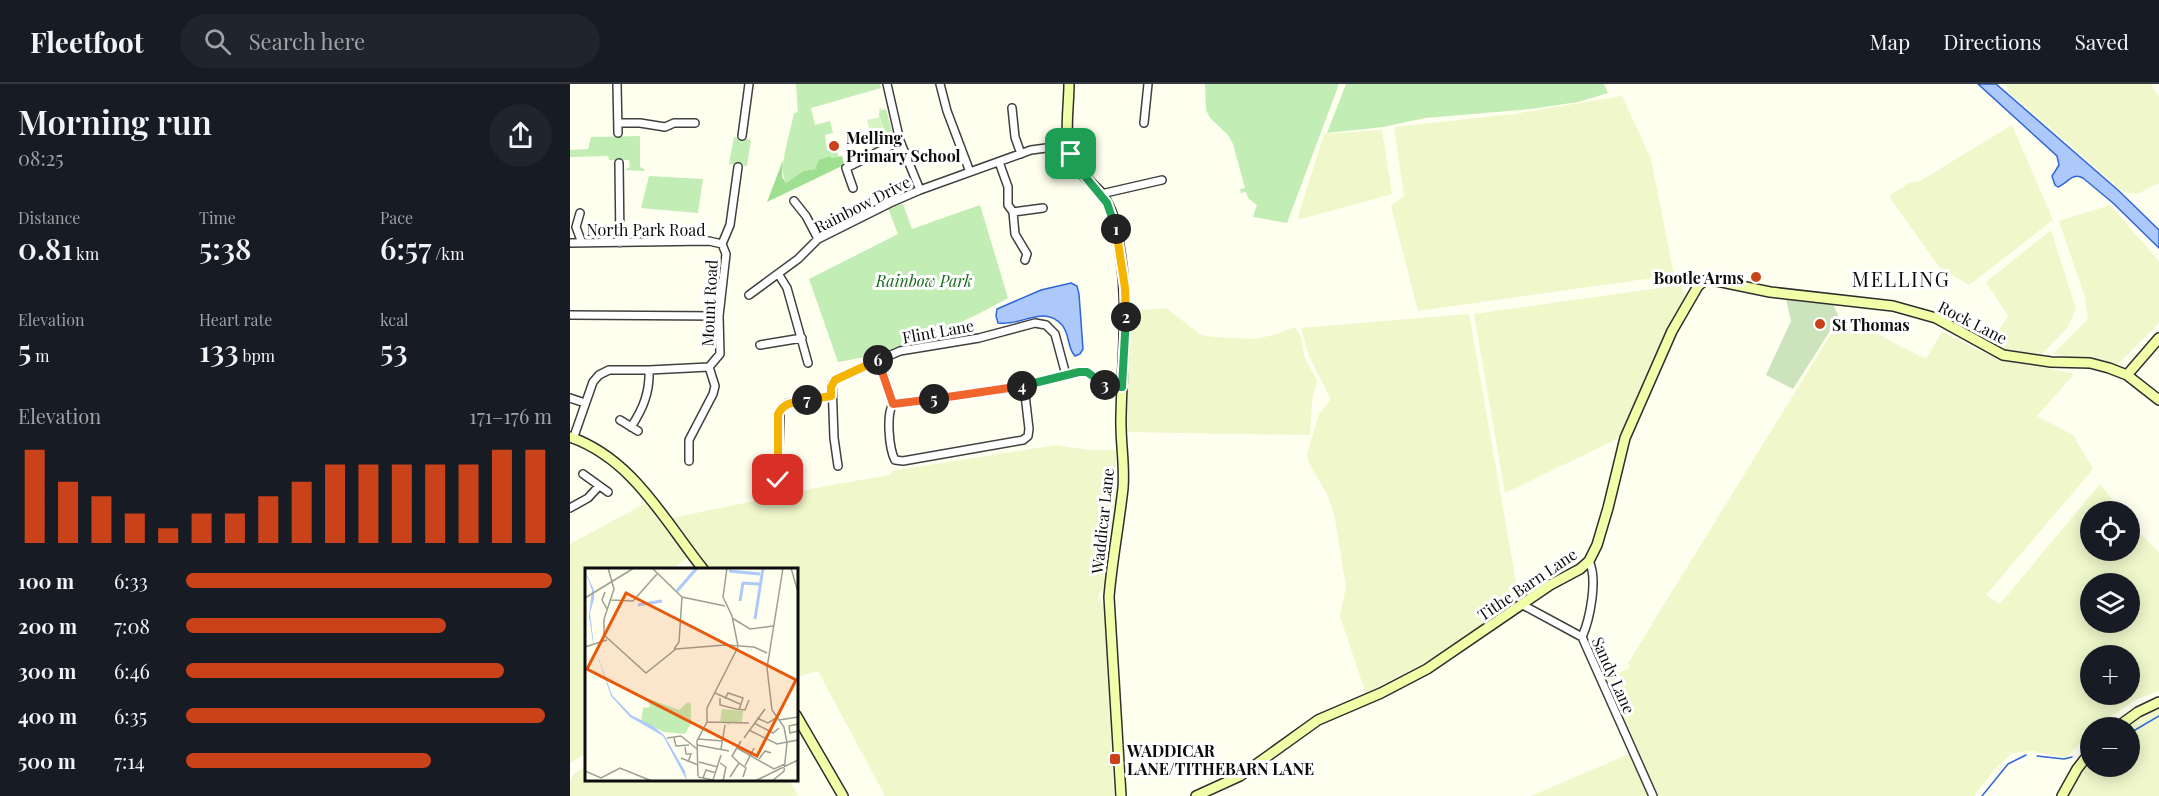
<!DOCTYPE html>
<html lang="en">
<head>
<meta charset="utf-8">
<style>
  :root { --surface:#171b24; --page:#20242c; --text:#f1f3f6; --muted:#9ea1a6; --line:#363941; --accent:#c9421a }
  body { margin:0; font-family:"Playfair Display",serif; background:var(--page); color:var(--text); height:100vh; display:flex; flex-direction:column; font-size:22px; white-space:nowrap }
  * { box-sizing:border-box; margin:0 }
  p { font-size:20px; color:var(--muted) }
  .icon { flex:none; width:33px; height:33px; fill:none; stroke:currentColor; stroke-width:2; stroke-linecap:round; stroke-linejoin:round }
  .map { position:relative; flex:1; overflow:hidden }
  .details { display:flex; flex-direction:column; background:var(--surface); width:570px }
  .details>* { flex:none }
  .tools { position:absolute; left:1510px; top:417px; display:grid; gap:12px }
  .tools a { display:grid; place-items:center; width:60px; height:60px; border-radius:50%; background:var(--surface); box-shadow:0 3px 15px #0003; font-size:30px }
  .pin { position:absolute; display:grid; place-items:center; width:51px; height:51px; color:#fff; margin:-26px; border-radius:12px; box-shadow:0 3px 9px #0006 }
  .km { position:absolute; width:30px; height:30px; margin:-15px; border-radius:50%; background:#222; color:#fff; font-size:16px; line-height:30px; text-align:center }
  .round { display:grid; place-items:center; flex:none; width:63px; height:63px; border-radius:32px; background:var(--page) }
  .overview { display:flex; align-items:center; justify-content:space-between; height:102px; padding:0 18px }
  h1 { font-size:33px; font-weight:600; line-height:45px }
  .metrics { display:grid; grid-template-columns:repeat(3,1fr); gap:9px; height:102px; padding:6px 18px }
  .metrics div { display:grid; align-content:center }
  .metrics b { font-size:30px; font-weight:600 }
  .metrics small { font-size:16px; font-weight:400 }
  .metrics p { font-size:16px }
  .chart { height:168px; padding:12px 18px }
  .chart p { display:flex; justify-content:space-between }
  .chart svg { width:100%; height:108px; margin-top:6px; stroke:var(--accent); stroke-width:6 }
  ul { padding:0 18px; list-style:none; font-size:20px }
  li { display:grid; grid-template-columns:96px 72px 1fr; align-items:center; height:45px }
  li i { height:15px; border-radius:8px; background:var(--accent) }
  header { display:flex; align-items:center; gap:36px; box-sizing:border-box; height:84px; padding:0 30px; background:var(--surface); border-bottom:2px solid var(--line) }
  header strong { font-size:28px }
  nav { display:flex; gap:33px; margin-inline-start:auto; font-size:21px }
  .search { width:420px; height:54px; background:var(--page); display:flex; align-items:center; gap:15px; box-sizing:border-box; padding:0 21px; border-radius:33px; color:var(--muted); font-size:22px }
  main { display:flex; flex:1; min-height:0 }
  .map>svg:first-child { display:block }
  .farmland { fill:#eff7cb; fill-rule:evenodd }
  .green { fill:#c2edb4 }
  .forest { fill:#9fdf92 }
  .cemetery { fill:#cce3bd }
  .pitch { fill:#d7f3c6 }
  .water { fill:#adc9fb; stroke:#2e65d8; stroke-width:1.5 }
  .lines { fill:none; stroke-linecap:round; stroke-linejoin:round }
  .stream { stroke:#2e65d8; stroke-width:1.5 }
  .street-casing { stroke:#404040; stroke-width:10 }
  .secondary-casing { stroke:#2f2f2f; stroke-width:12 }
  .street { stroke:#fff; stroke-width:7 }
  .secondary { stroke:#f1ffa9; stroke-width:9 }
  .split-1-casing { stroke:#fff; stroke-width:12 }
  .split-2-casing { stroke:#fff; stroke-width:12 }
  .split-3-casing { stroke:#fff; stroke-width:12 }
  .split-4-casing { stroke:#fff; stroke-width:12 }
  .split-5-casing { stroke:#fff; stroke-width:12 }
  .split-6-casing { stroke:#fff; stroke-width:12 }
  .split-7-casing { stroke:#fff; stroke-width:12 }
  .split-8-casing { stroke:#fff; stroke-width:12 }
  .split-1 { stroke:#22a559; stroke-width:8 }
  .split-2 { stroke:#f5b400; stroke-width:8 }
  .split-3 { stroke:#22a559; stroke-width:8 }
  .split-4 { stroke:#22a559; stroke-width:8 }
  .split-5 { stroke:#f0652b; stroke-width:8 }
  .split-6 { stroke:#f0652b; stroke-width:8 }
  .split-7 { stroke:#f5b400; stroke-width:8 }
  .split-8 { stroke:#f5b400; stroke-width:8 }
  .poi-dot { fill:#c9421a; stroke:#fff; stroke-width:2 }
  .labels { text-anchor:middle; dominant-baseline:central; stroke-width:6; stroke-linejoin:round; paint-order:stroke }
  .poi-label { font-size:16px; font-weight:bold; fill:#0d0d0d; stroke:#fff; text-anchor:start }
  .street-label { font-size:16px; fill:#0d0d0d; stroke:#fff }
  .park-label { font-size:16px; font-style:italic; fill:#186a1e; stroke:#fff }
  .quarter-label { font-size:20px; letter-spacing:1.5px; fill:#0d0d0d; stroke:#fff }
  .inset-river { fill:none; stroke:#adc9fb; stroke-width:3 }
  .inset-road { fill:none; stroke:#9e9e94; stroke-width:1.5 }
  .view { fill:#e8590c; fill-opacity:0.15; stroke:#e8590c; stroke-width:3 }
  .inset-edge { fill:none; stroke:#0d0d0d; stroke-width:3 }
</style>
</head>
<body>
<header>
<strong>Fleetfoot</strong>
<div class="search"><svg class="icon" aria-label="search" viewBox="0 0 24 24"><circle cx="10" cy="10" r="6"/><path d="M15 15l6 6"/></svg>Search here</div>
<nav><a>Map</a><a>Directions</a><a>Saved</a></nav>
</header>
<main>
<section class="details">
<div class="overview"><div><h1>Morning run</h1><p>08:25</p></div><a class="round"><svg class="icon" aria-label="share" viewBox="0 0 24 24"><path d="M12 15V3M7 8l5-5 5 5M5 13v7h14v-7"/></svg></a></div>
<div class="metrics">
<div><p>Distance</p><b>0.81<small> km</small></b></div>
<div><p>Time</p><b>5:38</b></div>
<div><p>Pace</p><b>6:57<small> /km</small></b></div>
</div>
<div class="metrics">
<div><p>Elevation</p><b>5<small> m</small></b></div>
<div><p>Heart rate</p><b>133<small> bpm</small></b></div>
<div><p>kcal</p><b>53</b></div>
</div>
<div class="chart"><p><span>Elevation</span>171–176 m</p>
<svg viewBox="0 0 160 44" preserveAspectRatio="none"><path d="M5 44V6M15 44V19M25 44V25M35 44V32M45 44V38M55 44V32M65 44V32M75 44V25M85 44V19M95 44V12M105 44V12M115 44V12M125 44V12M135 44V12M145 44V6M155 44V6"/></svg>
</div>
<ul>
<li><b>100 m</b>6:33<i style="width:100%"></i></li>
<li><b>200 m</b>7:08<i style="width:71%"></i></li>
<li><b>300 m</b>6:46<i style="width:87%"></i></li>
<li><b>400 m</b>6:35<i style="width:98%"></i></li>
<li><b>500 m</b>7:14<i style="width:67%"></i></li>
</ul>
</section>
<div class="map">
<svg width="1589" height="712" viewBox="0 0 1589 712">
  <rect width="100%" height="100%" fill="#feffee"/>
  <path class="farmland" d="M1436 0H1581L1589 13V99L1567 110 1554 108 1438 7Z
    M1052 12 1081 75 1104 191 848 227 821 122 834 112 824 43 944 30Z
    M1442 41 1483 136 1399 201 1370 184 1319 112 1339 99 1350 97Z
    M812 46 822 110 727 136 754 50Z
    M1540 121 1589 177V239L1546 282 1483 270 1518 235 1515 213 1489 137Z
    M1481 146 1506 225 1497 244 1471 271 1437 269 1421 258 1438 232 1416 198Z
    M1111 201 1116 215 1094 251 1049 352 1045 356 935 409 904 230Z
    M596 224 631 251 643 253 683 255 704 251 725 243 731 253 734 272 747 297 742 317 740 351 556 348 561 229 562 227Z
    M899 230 947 504 952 514 896 554 850 581 796 610 770 532 776 503 764 429 757 410 739 379 737 370 749 330 761 315 739 272 731 244Z
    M1272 232 1356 275 1372 248 1429 276 1477 284 1504 290 1467 332 1503 351 1523 385 1416 511 1430 520 1530 400 1551 427 1521 428V466H1560V439L1589 469V607L1565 616 1526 643 1521 644V648L1496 674 1463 667 1442 669 1426 684 1404 712H1085L1032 596 1060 584 1058 579ZM1521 500H1560V538H1521ZM1521 572H1560V610H1521Z
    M486 361 519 366H546V415L534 503 528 512 534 523 544 712H315L248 587 227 593 226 485H138L102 434 256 402 320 391 322 387Z
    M76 419 117 474 102 485H16V669L0 679V460Z
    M1589 623V712H1495L1521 676V682H1560V644L1552 643 1563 635Z
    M1059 670 1078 712H961Z
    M16 682V696H219L228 712H0V697L4 690Z"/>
  <path class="green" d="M226 0H310L311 4 241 24 245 41 260 37 263 49 255 51 257 67 267 65 268 73 262 74 259 72C250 74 250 78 245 85L233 87 216 99C207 85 221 47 224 29L228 28Z
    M635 0H769L717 139 683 133 687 121 678 114 676 108 671 109 670 105 675 104 663 60 658 51 640 34 636 26Z
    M776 0H1034L1038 9 1008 18 961 25 855 34 813 43 757 49Z
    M310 23 311 26 316 25 323 52 320 57 303 66 301 58 302 56 316 52 309 31Z
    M70 52V83L74 85 75 87 54 86 60 83 59 76H39L38 72 0 73V66L18 65 21 53Z
    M164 53 181 56 177 82 159 80Z
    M79 92 133 95 128 129 71 124Z
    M333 120 342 145 410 121 438 214C399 236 357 255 314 268 299 273 283 275 268 278L239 195 328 150 318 124Z"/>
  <path class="forest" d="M259 72 262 74 272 72 274 81 197 118 213 76 212 93 216 99 233 87 245 85 249 76Z"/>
  <path class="cemetery" d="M1216 215 1262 218 1269 233 1223 305 1196 291 1221 237Z"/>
  <path class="pitch" d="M310 33 314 51 302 55 297 36Z"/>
  <path class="water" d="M1408 0H1426L1549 107 1589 146V164L1543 119 1513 94C1502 88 1498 99 1488 103L1485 101 1482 92 1489 81 1487 72Z
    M501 199 507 202 509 210 513 265 510 270 505 272C497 264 500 250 492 241 473 220 451 243 428 239L426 232 427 225 471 206Z"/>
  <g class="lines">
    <path class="stream" d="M1560 649 1589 632
      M1467 672 1494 675 1502 673
      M1412 712 1438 680 1456 671"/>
    <g class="street-casing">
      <path id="street" d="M47 0 48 49
        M317 0 330 57 350 106
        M370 0 377 27 400 88
        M442 24 445 53 451 70
        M48 39H70L95 43 104 39H125
        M574 39 578 0
        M172 52 179 0
        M429 78 438 103V121L443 128 445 150 457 170 455 176
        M49 79 50 159
        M283 104 276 84 330 57
        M531 110 592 96
        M224 117 236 132 248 155
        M443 128 473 124
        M10 129 6 143 12 159
        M0 159 139 157 152 160
        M209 191 217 204 238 279
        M179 211 228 175 248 155 320 119 350 106 461 66 499 61
        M0 231 149 232
        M190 261 232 254
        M309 275 323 320C316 330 319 365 325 376L333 377 453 356 458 352 459 345 454 302
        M139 283 150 270 149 232 156 170 152 160 160 141 168 83
        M0 314 15 319
        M323 320 454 302 509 288H517L537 303H552
        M50 336 68 347
        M61 343C73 325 80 308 79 286
        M3 355 23 298 29 291 39 286H79L139 283
        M119 377V356L143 310 145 302 139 283
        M268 382 264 354 262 299 268 294 330 267 409 254 465 239 476 241 485 250 496 291
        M13 390 38 408
        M208 396 210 327 218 319 261 312
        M0 424 18 414 29 402
        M1019 477C1028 495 1020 535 1012 553L1083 712
        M951 520 1012 553"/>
    </g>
    <g class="secondary-casing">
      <path id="secondary" d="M499 0C499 24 493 55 503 77 509 89 521 98 530 108 544 125 547 147 550 168 559 223 552 276 551 332 550 356 555 380 553 404 549 441 542 476 539 513L551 712
        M1557 291 1589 254
        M0 353C63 375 94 436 133 485
        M226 631 273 712
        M1546 644 1568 628 1589 618
        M626 712 670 692 748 636 811 609 857 585 980 501 1010 485 1019 477 1027 461 1038 424 1055 354 1102 247 1128 202 1134 197 1142 196 1200 208 1323 222 1366 234 1433 271 1481 278 1520 279 1539 284 1557 291 1589 316
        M1492 712 1507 685 1521 667"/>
    </g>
    <use href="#street" class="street"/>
    <use href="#secondary" class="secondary"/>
  </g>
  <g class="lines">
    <g class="split-1-casing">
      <path id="split-1" d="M501 70 508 84 537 119 546 145"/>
    </g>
    <g class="split-2-casing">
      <path id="split-2" d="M546 145 555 204 556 233"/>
    </g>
    <g class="split-3-casing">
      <path id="split-3" d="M535 301 552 303 556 233"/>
    </g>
    <g class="split-4-casing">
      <path id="split-4" d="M452 302 509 288H517L535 301"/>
    </g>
    <g class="split-5-casing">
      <path id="split-5" d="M364 315 452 302"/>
    </g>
    <g class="split-6-casing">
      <path id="split-6" d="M308 276 323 320 364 315"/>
    </g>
    <g class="split-7-casing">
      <path id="split-7" d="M237 316 261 312V303L265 296 308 276"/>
    </g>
    <g class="split-8-casing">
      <path id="split-8" d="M208 396V330C214 318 225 318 237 316"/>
    </g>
    <use href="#split-1" class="split-1"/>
    <use href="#split-2" class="split-2"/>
    <use href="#split-3" class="split-3"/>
    <use href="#split-4" class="split-4"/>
    <use href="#split-5" class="split-5"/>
    <use href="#split-6" class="split-6"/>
    <use href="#split-7" class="split-7"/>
    <use href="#split-8" class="split-8"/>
  </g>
  <g class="poi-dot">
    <circle cx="264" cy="62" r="6"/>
    <circle cx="1186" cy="193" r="6"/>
    <circle cx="1250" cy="240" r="6"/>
    <rect x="539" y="669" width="12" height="12" rx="3"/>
  </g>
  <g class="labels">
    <g class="poi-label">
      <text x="276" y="53">Melling<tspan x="276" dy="18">Primary School</tspan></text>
      <text x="1174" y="193" text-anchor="end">Bootle Arms</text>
      <text x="1262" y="240">St Thomas</text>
      <text x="557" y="666">WADDICAR<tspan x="557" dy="18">LANE/TITHEBARN LANE</tspan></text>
    </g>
    <g class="street-label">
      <text transform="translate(292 120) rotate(-27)">Rainbow Drive</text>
      <text x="76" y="145">North Park Road</text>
      <text transform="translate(139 219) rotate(-87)">Mount Road</text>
      <text transform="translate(1403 238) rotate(27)">Rock Lane</text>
      <text transform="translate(368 247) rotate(-10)">Flint Lane</text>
      <text transform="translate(532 437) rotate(-84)">Waddicar Lane</text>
      <text transform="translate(957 500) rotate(-34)">Tithe Barn Lane</text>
      <text transform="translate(1044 591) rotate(66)">Sandy Lane</text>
    </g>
    <g class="park-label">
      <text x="354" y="196">Rainbow Park</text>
    </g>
    <g class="quarter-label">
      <text x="1331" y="194">MELLING</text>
    </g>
  </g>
  <g transform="translate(15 484)">
    <rect width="213" height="213" fill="#feffee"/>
    <path d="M62 130 94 142 103 134 106 136V155L100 166 79 164 56 153 58 140 65 139ZM137 141 158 143 157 154H145V157L135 153Z" fill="#c2edb4"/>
    <path d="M0 3 9 22V31L5 45 9 78 27 127 46 147 68 158 79 167 100 203 102 213 78 168 45 149 26 128 8 75 4 48 7 22Z" fill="#adc9fb"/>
    <path class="inset-river" d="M144 3 175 6M92 23 112 0M155 33 158 15 174 16M53 37 77 33M170 51 178 0"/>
    <path class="inset-road" d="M23 0 29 21 19 51V67L61 105 91 81 140 77 169 79 182 85M67 0 97 29 140 38M142 0 138 29 147 48 153 78M206 0 213 24M20 24 17 32 22 41M0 30 49 0M26 32 48 33 72 6M147 50 165 61 188 58M0 79 22 72M89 81 94 74 97 29M130 125 155 136M135 130V137L151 141 160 142 164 132M140 131 143 125 158 130 154 142M172 150 183 155 191 150M194 152 213 149M122 154 164 155M169 155 188 165 194 160M213 156 204 158 205 165 213 163M164 162 192 176 213 172M82 170 96 168 112 181M89 170 91 178 104 177M159 170 180 141M113 171 138 173M112 177 144 183M100 179 101 186H106L103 194M152 180 189 201 200 196M136 181 140 157M96 190 113 197M174 191 180 183 186 185 183 184M114 194 133 199M135 195 141 199 138 213M154 195 147 188 156 173M160 198 169 180M0 203 16 210 35 200 67 213M113 208 112 173 122 154V140L153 79M113 209 128 212 136 187M145 209 154 195 161 200 158 209M118 210 121 202 131 205M170 213 213 192M187 213 199 203 202 175 199 159 187 142 182 100 198 0"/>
    <path class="view" d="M41 25 211 112 172 188 2 101Z"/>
    <rect width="213" height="213" class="inset-edge"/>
  </g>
</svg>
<div class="tools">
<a><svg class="icon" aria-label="locate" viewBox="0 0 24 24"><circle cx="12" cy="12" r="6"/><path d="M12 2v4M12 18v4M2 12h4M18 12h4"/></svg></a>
<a><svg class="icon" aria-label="layers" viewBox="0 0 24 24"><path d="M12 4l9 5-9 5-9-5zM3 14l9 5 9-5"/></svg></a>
<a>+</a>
<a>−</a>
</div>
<div class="pin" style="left:501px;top:70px;background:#1e9e55"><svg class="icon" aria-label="arrive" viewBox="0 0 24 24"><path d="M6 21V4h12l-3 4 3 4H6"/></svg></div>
<div class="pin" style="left:208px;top:396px;background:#d93025"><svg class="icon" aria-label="check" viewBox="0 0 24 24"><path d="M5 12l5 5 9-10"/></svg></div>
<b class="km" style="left:546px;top:145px">1</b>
<b class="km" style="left:556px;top:233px">2</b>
<b class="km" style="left:535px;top:301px">3</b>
<b class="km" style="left:452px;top:302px">4</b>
<b class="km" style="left:364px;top:315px">5</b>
<b class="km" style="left:308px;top:276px">6</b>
<b class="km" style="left:237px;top:316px">7</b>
</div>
</main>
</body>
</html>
